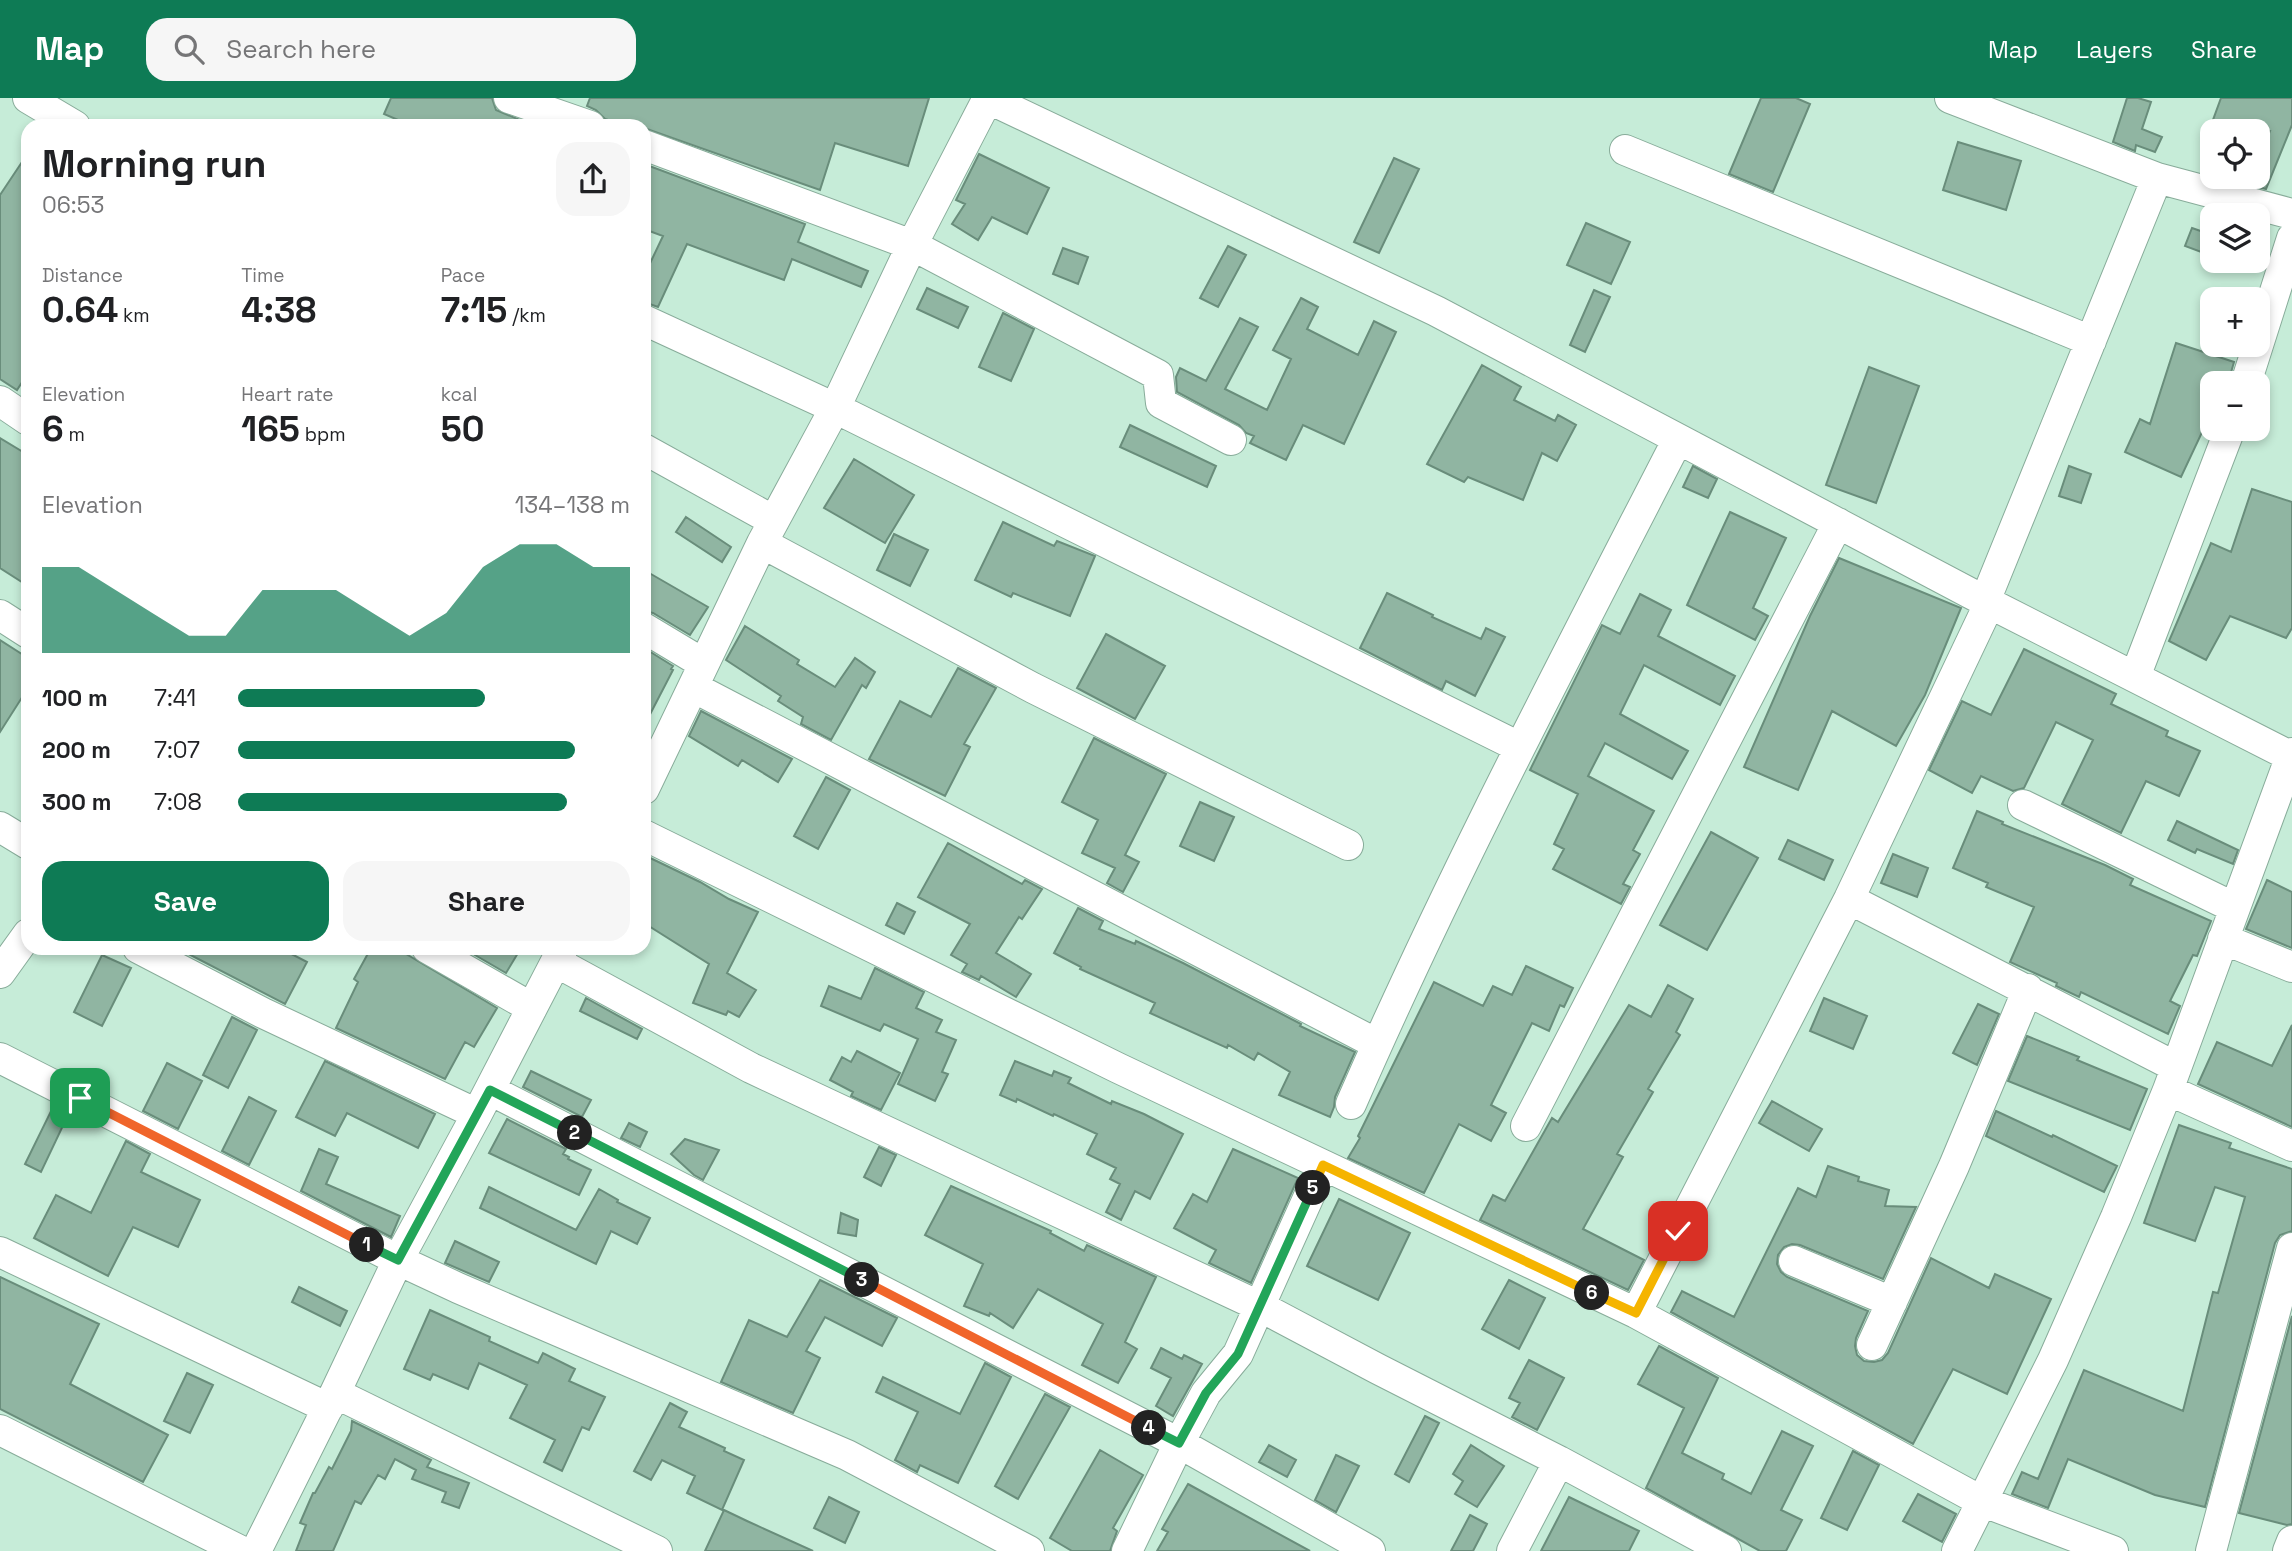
<!DOCTYPE html>
<html lang="en">
<head>
<meta charset="utf-8">
<style>
  :root { --surface:#fff; --page:#f6f6f6; --text:#202124; --muted:#757577; --accent:#0e7b55 }
  body { margin:0; font-family:"Space Grotesk",sans-serif; background:var(--page); color:var(--text); height:100vh; display:flex; flex-direction:column; font-size:26px; white-space:nowrap }
  * { box-sizing:border-box; margin:0 }
  p { font-size:23px; color:var(--muted) }
  .icon { flex:none; width:38px; height:38px; fill:none; stroke:currentColor; stroke-width:2; stroke-linecap:round; stroke-linejoin:round }
  .map { position:relative; flex:1; overflow:hidden }
  .panel { position:absolute; left:21px; top:21px; width:630px; height:836px; display:flex; flex-direction:column; background:var(--surface); border-radius:21px; box-shadow:0 4px 10px #0003 }
  .panel>* { flex:none }
  .fabs { position:absolute; left:2200px; top:21px; display:grid; gap:14px }
  .fabs a { display:grid; place-items:center; width:70px; height:70px; border-radius:14px; background:var(--surface); box-shadow:0 4px 10px #0003; font-size:35px }
  .pin { position:absolute; display:grid; place-items:center; width:60px; height:60px; color:#fff; margin:-30px; border-radius:14px; box-shadow:0 4px 10px #0006 }
  .km { position:absolute; width:35px; height:35px; margin:-18px; border-radius:50%; background:#222; color:#fff; font-size:19px; line-height:35px; text-align:center }
  .round { display:grid; place-items:center; flex:none; width:74px; height:74px; border-radius:21px; background:var(--page) }
  .headline { display:flex; align-items:center; justify-content:space-between; height:119px; padding:0 21px }
  h1 { font-size:38px; font-weight:600; line-height:52px }
  .stats { display:grid; grid-template-columns:repeat(3,1fr); gap:10px; height:119px; padding:7px 21px }
  .stats div { display:grid; align-content:center }
  .stats b { font-size:35px; font-weight:600 }
  .stats small { font-size:19px; font-weight:400 }
  .stats p { font-size:19px }
  .chart { height:196px; padding:14px 21px }
  .chart p { display:flex; justify-content:space-between }
  .chart svg { width:100%; height:126px; margin-top:7px; fill:var(--accent); opacity:.7 }
  .action { display:flex; gap:14px; margin-top:auto; padding:14px 21px }
  .action a { flex:1; height:80px; border-radius:21px; background:var(--accent); color:#fff; font-size:28px; font-weight:600; line-height:80px; text-align:center }
  .action a+a { background:var(--page); color:var(--text) }
  ul { padding:0 21px; list-style:none; font-size:23px }
  li { display:grid; grid-template-columns:112px 84px 1fr; align-items:center; height:52px }
  li i { height:18px; border-radius:9px; background:var(--accent) }
  header { display:flex; align-items:center; gap:42px; box-sizing:border-box; height:98px; padding:0 35px; background:var(--accent); color:#fff }
  header strong { font-size:33px }
  nav { display:flex; gap:38px; margin-inline-start:auto; font-size:24px }
  .search { width:490px; height:63px; background:var(--page); display:flex; align-items:center; gap:18px; box-sizing:border-box; padding:0 24px; border-radius:21px; color:var(--muted); font-size:26px }
  .map>svg:first-child { display:block }
  .building { fill:#90b5a2; stroke:#698d7b; stroke-width:2 }
  .lines { fill:none; stroke-linecap:round; stroke-linejoin:round }
  .minor-casing { stroke:#88ac9a; stroke-width:32 }
  .minor { stroke:#fff; stroke-width:30 }
  .split-1-casing { stroke:#fff; stroke-width:14 }
  .split-2-casing { stroke:#fff; stroke-width:14 }
  .split-3-casing { stroke:#fff; stroke-width:14 }
  .split-4-casing { stroke:#fff; stroke-width:14 }
  .split-5-casing { stroke:#fff; stroke-width:14 }
  .split-6-casing { stroke:#fff; stroke-width:14 }
  .split-7-casing { stroke:#fff; stroke-width:14 }
  .split-1 { stroke:#f0652b; stroke-width:9 }
  .split-2 { stroke:#22a559; stroke-width:9 }
  .split-3 { stroke:#22a559; stroke-width:9 }
  .split-4 { stroke:#f0652b; stroke-width:9 }
  .split-5 { stroke:#22a559; stroke-width:9 }
  .split-6 { stroke:#f5b400; stroke-width:9 }
  .split-7 { stroke:#f5b400; stroke-width:9 }
</style>
</head>
<body>
<header>
<strong>Map</strong>
<div class="search"><svg class="icon" aria-label="search" viewBox="0 0 24 24"><circle cx="10" cy="10" r="6"/><path d="M15 15l6 6"/></svg>Search here</div>
<nav><a>Map</a><a>Layers</a><a>Share</a></nav>
</header>
<div class="map">
<svg width="2292" height="1453" viewBox="0 0 2292 1453">
  <rect width="100%" height="100%" fill="#c6ecd8"/>
  <path class="building" d="M391 0H492L496 12 527 25 525 28H412L384 16Z
    M590 0H929L908 68 835 45 820 92 644 30V28H627L605 21 596 12 587 8Z
    M1761 0H1796L1810 6 1773 94 1729 76Z
    M2127 0H2138L2151 4 2142 31 2162 39 2155 54 2136 47 2135 53 2113 44Z
    M2221 0H2292V27L2266 91 2258 89V65L2270 33H2246L2213 22Z
    M1958 44 2021 63 2006 112 1943 92Z
    M28 55V275L17 292 0 281V97Z
    M979 56 1049 90 1027 136 992 119 978 142 952 126 965 106 956 102Z
    M1394 60 1419 71 1379 155 1354 144Z
    M644 66 805 126 798 144 868 173 861 189 792 161 784 182 687 146 658 209 644 204V178L663 138 644 131Z
    M1586 125 1630 144 1611 186 1567 167Z
    M2192 130 2212 137V158L2185 148Z
    M1228 148 1246 157 1218 209 1200 200Z
    M1063 150 1088 159 1078 186 1053 176Z
    M927 190 968 209 958 230 917 211Z
    M1594 192 1610 199 1585 254 1570 247Z
    M1301 200 1318 209 1307 231 1358 257 1374 223 1396 234 1344 346 1303 327 1286 362 1250 345 1254 338 1246 335 1239 327 1177 294 1176 279 1180 270 1206 283 1240 220 1258 229 1225 291 1267 312 1291 261 1273 252Z
    M1003 215 1034 231 1011 283 979 269Z
    M2176 245 2234 264 2228 285H2212V313L2181 379 2125 354 2140 321 2150 326Z
    M1482 267 1521 289 1514 302 1555 323 1558 317 1576 327 1557 363 1542 355 1523 402 1468 379 1464 384 1427 366Z
    M1869 269 1919 288 1876 405 1826 387Z
    M1130 327 1216 368 1207 389 1120 349Z
    M0 340 28 357V488L0 470Z
    M854 361 914 397 885 445 824 410Z
    M1693 368 1717 381 1708 400 1683 389Z
    M2069 368 2091 376 2081 405 2059 398Z
    M2252 391 2292 404V530L2286 540 2230 518 2206 562 2169 543 2211 445 2231 454Z
    M1730 414 1786 440 1753 510 1768 518 1755 542 1687 507Z
    M686 419 731 449 722 464 676 434Z
    M1003 424 1054 448 1057 443 1095 458 1070 518 1013 495 1011 499 975 482Z
    M894 436 928 452 910 488 877 472Z
    M1839 460 1961 510 1925 597 1896 648 1832 613 1798 692 1744 669 1810 518Z
    M644 472 708 509 690 537 653 515 644 513Z
    M1387 495 1433 517 1432 519 1481 541 1486 530 1505 539 1475 598 1446 583 1442 592 1360 550Z
    M1640 496 1671 512 1658 538 1735 578 1720 607 1644 567 1620 616 1688 653 1672 681 1605 645 1588 678 1654 713 1633 752 1640 756 1623 786 1630 789 1621 806 1553 771 1564 751 1554 746 1578 696 1530 672 1602 527 1620 536Z
    M745 528 799 562 797 566 835 589 855 560 875 574 866 590 862 587 831 642 801 626 803 619 778 603 781 598 726 562Z
    M1106 536 1165 568 1135 621 1077 590Z
    M0 542 28 560V590L0 634Z
    M644 550 673 568 671 571 673 572 644 628Z
    M2024 551 2116 596 2111 606 2168 633 2166 638 2200 653 2179 698 2146 683 2121 735 2062 706 2093 642 2056 624 2024 690 2013 693 1981 678 1972 695 1929 672 1962 603 1991 617Z
    M958 570 996 590 964 646 970 649 945 698 869 661 900 603 931 619Z
    M701 613 792 661 778 684 742 662 738 668 689 638Z
    M1094 640 1166 676 1125 757 1139 764 1123 794 1107 785 1115 770 1082 755 1098 722 1062 704Z
    M826 679 850 692 818 751 794 738Z
    M1200 704 1234 719 1214 763 1180 748Z
    M1977 713 2003 724 2002 726 2105 767 2133 781 2130 787 2211 823 2197 858 2193 857 2170 903 2180 908 2168 936 2081 894 2079 899 2056 888 2057 885 2010 864 2034 809 1986 789 1988 785 1953 770Z
    M2177 723 2238 752 2233 766 2197 751 2195 755 2168 742Z
    M1711 734 1758 760 1707 852 1660 827Z
    M1788 742 1833 762 1824 782 1779 761Z
    M948 745 1022 786 1025 782 1042 791 1022 821 1019 819 996 855 1031 876 1016 899 981 878 979 882 962 874 967 866 951 857 970 826 918 799Z
    M1893 756 1928 770 1917 799 1881 785Z
    M644 757 700 784 729 801 758 814 727 875 756 892 739 919 728 913 726 917 693 905 709 866 644 825Z
    M2267 782 2292 794V850L2246 831Z
    M897 805 915 814 904 836 886 827Z
    M1078 810 1103 823 1099 831 1135 846 1136 843 1183 865 1301 926 1300 928 1355 954 1335 999 1334 1009 1330 1019 1279 997 1290 974 1258 955 1254 962 1228 947 1227 950 1150 915 1155 905 1080 871 1081 869 1054 855Z
    M177 850H280L307 864 285 906Z
    M371 850H396L497 910 474 949 465 944 445 981 336 930 358 884 354 881Z
    M463 850H521L506 875Z
    M102 857 131 870 102 928 74 914Z
    M1526 868 1573 890 1564 909 1560 907 1549 933 1532 925 1491 1007 1506 1015 1491 1043 1459 1026 1424 1095 1348 1060 1360 1040 1358 1038 1434 884 1483 908 1493 888 1512 897Z
    M875 870 924 894 916 910 942 922 936 934 956 942 942 974 948 976 935 1003 898 986 918 941 884 926 880 933 821 908 829 888 861 901Z
    M1668 887 1693 901 1676 934 1680 937 1648 991 1653 994 1617 1056 1623 1059 1583 1131 1644 1162 1628 1192 1480 1122 1493 1097 1505 1103 1552 1020 1558 1024 1629 907 1651 919Z
    M586 900 642 931 637 941 580 913Z
    M1824 900 1867 918 1853 951 1810 933Z
    M1978 906 1999 916 1977 967 1953 955Z
    M232 919 257 932 228 990 203 977Z
    M2292 927V1029L2198 986 2217 944 2272 968Z
    M2027 938 2079 959 2077 962 2147 991 2130 1032 2008 983Z
    M857 953 900 975 881 1012 851 998 853 994 830 982 842 959 851 964Z
    M325 963 435 1016 418 1050 347 1015 335 1038 296 1019Z
    M1015 963 1052 978 1054 973 1071 980 1068 985 1111 1006 1112 1003 1144 1016 1183 1036 1150 1101 1135 1093 1121 1122 1106 1114 1120 1086 1110 1081 1116 1070 1087 1056 1097 1036 1054 1016 1053 1018 1017 1001 1016 1004 1000 997Z
    M167 965 202 983 178 1031 143 1013Z
    M531 973 591 1002 582 1019 523 989Z
    M249 999 276 1013 249 1067 222 1053Z
    M1772 1003 1822 1031 1809 1053 1759 1025Z
    M54 1007 69 1015 41 1074 25 1066Z
    M1996 1013 2052 1039 2053 1037 2117 1068 2104 1094 1986 1038Z
    M507 1021 566 1051 563 1056 569 1059 568 1061 591 1072 579 1097 489 1055Z
    M629 1025 647 1034 640 1049 621 1040Z
    M2179 1027 2231 1045 2229 1050 2292 1071V1133L2280 1137 2275 1145 2205 1409 2155 1397 2068 1361 2048 1410 2012 1396 2022 1374 2038 1381 2084 1272 2183 1313 2213 1194 2218 1195 2245 1099 2215 1089 2195 1143 2144 1125Z
    M685 1041 719 1052 703 1082 694 1077 671 1056Z
    M126 1043 150 1056 141 1074 200 1102 178 1149 133 1129 108 1178 34 1140 56 1097 91 1115Z
    M879 1049 896 1057 881 1088 864 1079Z
    M319 1051 338 1059 326 1086 400 1118 391 1139 301 1093Z
    M1233 1051 1298 1080 1251 1185 1209 1165 1216 1152 1174 1130 1193 1096 1207 1104Z
    M1828 1068 1859 1079 1858 1083 1889 1092 1885 1108 1916 1109 1883 1181 1800 1147 1792 1146 1784 1149 1778 1157 1777 1166 1781 1174 1787 1179 1868 1213 1856 1240 1855 1248 1857 1257 1864 1263 1874 1264 1882 1262 1888 1255 1931 1160 1989 1190 1995 1176 2051 1201 2007 1296 1953 1271 1913 1346 1671 1214 1682 1193 1734 1219 1798 1090 1816 1099Z
    M951 1088 1051 1133 1050 1135 1084 1153 1087 1147 1156 1179 1125 1244 1137 1251 1118 1285 1082 1267 1103 1226 1038 1191 1013 1230 990 1215 989 1218 964 1208 983 1166 925 1137Z
    M489 1089 576 1132 599 1091 618 1102 617 1104 650 1120 637 1146 611 1133 596 1166 480 1110Z
    M1339 1101 1410 1135 1378 1202 1307 1168Z
    M841 1115 858 1122 856 1138 838 1135Z
    M455 1143 499 1164 489 1184 445 1165Z
    M0 1179 99 1226 70 1286 168 1337 143 1384 0 1311Z
    M820 1182 897 1220 882 1248 825 1219 806 1253 820 1260 793 1315 721 1284 749 1222 787 1239Z
    M1509 1182 1545 1200 1519 1251 1482 1231Z
    M299 1189 347 1213 340 1228 292 1204Z
    M430 1212 490 1239 489 1243 538 1265 543 1255 575 1271 569 1283 605 1299 589 1332 582 1329 562 1373 544 1364 555 1342 510 1320 527 1287 479 1265 468 1291 433 1276 430 1282 404 1271Z
    M2292 1218V1426L2287 1427 2239 1415Z
    M1659 1248 1718 1280 1682 1355 1724 1376 1722 1381 1751 1396 1782 1333 1813 1348 1781 1412 1802 1422 1786 1453H1760L1646 1390 1684 1310 1638 1286Z
    M1161 1250 1182 1261 1184 1257 1202 1266 1173 1318 1156 1308 1171 1280 1151 1270Z
    M1529 1262 1564 1280 1537 1332 1512 1319 1520 1305 1509 1300Z
    M985 1265 1011 1279 958 1385 920 1367 917 1374 895 1362 918 1314 876 1294 883 1279 960 1316Z
    M187 1275 213 1287 190 1335 164 1323Z
    M1045 1296 1070 1309 1018 1401 995 1388Z
    M670 1305 687 1314 679 1329 725 1350 724 1353 744 1362 722 1412 687 1395 695 1378 662 1362 651 1382 634 1373Z
    M1425 1318 1439 1325 1409 1384 1395 1376Z
    M352 1323 431 1362 427 1369 469 1385 459 1410 442 1404 446 1394 412 1381 416 1372 395 1361 385 1381 378 1377 361 1406 355 1403 333 1453H296L306 1427 300 1425 313 1395H315L329 1369 332 1371 351 1333Z
    M1269 1347 1296 1362 1287 1379 1259 1364Z
    M1471 1347 1504 1368 1477 1409 1455 1396 1463 1383 1453 1376Z
    M1100 1352 1143 1377 1113 1430 1117 1433 1110 1453H1072L1050 1440Z
    M1853 1353 1879 1367 1847 1432 1821 1420Z
    M1336 1357 1359 1368 1336 1414 1315 1402Z
    M1188 1386 1310 1453H1157L1168 1434 1162 1431Z
    M1918 1396 1956 1416 1942 1444 1903 1423Z
    M829 1399 859 1414 845 1445 814 1430Z
    M1569 1399 1639 1433 1629 1453H1541Z
    M724 1412 747 1423 813 1453H705Z
    M1470 1417 1487 1426 1473 1453H1451Z"/>
  <g class="lines">
    <g class="minor-casing">
      <path id="minor" d="M28 0 75 28
        M509 0 590 28
        M987 0 1436 213 1985 503 2292 659
        M1950 0 2157 80 2292 116
        M644 47 912 147 1158 277 1161 305 1231 342
        M1625 52 2091 243
        M644 222 835 310 1519 649
        M2246 285 2292 140
        M0 303 28 322
        M644 351 774 423
        M762 445 1033 590 1348 747
        M1985 503 2157 80
        M0 517 28 535
        M644 530 704 566
        M2135 579 2230 331
        M693 589 1377 946
        M644 691 762 445 835 310 912 147 988 0
        M2023 707 2235 810
        M0 729 28 746
        M644 737 1118 970 1636 1215 1981 1403 2113 1453
        M1849 801 2176 969
        M2223 841 2292 869
        M138 850 263 915 477 1016
        M427 850 532 910
        M556 864 751 970 1259 1208 1378 1271 1559 1363 1726 1453
        M0 875 28 836
        M0 960 398 1162 458 1190 847 1357 1029 1453
        M490 992 1179 1345 1370 1453
        M2168 992 2292 1048
        M1351 1006C1450 779 1565 561 1678 341
        M1526 1028 1838 425
        M0 1154 328 1310
        M1794 1163 1892 1204
        M1636 1215 1849 801 1990 504
        M1872 1247 1954 1068 2028 891
        M335 1295 657 1453
        M0 1332 241 1453
        M256 1453 335 1295 398 1162 477 1016 563 850
        M1127 1453 1179 1345 1206 1295 1238 1256 1323 1067
        M1512 1453 1559 1363
        M1957 1453 2053 1262 2116 1119 2168 992 2292 655
        M2211 1453 2292 1150
        M2288 1453 2292 1443"/>
    </g>
    <use href="#minor" class="minor"/>
  </g>
  <g class="lines">
    <g class="split-1-casing">
      <path id="split-1" d="M80 1000 367 1147"/>
    </g>
    <g class="split-2-casing">
      <path id="split-2" d="M367 1147 398 1162 490 992 575 1035"/>
    </g>
    <g class="split-3-casing">
      <path id="split-3" d="M575 1035 862 1182"/>
    </g>
    <g class="split-4-casing">
      <path id="split-4" d="M862 1182 1149 1330"/>
    </g>
    <g class="split-5-casing">
      <path id="split-5" d="M1149 1330 1179 1345 1206 1295 1238 1256 1313 1090"/>
    </g>
    <g class="split-6-casing">
      <path id="split-6" d="M1313 1090 1323 1067 1592 1195"/>
    </g>
    <g class="split-7-casing">
      <path id="split-7" d="M1592 1195 1636 1215 1678 1133"/>
    </g>
    <use href="#split-1" class="split-1"/>
    <use href="#split-2" class="split-2"/>
    <use href="#split-3" class="split-3"/>
    <use href="#split-4" class="split-4"/>
    <use href="#split-5" class="split-5"/>
    <use href="#split-6" class="split-6"/>
    <use href="#split-7" class="split-7"/>
  </g>
</svg>
<div class="fabs">
<a><svg class="icon" aria-label="locate" viewBox="0 0 24 24"><circle cx="12" cy="12" r="6"/><path d="M12 2v4M12 18v4M2 12h4M18 12h4"/></svg></a>
<a><svg class="icon" aria-label="layers" viewBox="0 0 24 24"><path d="M12 4l9 5-9 5-9-5zM3 14l9 5 9-5"/></svg></a>
<a>+</a>
<a>−</a>
</div>
<div class="pin" style="left:80px;top:1000px;background:#1e9e55"><svg class="icon" aria-label="arrive" viewBox="0 0 24 24"><path d="M6 21V4h12l-3 4 3 4H6"/></svg></div>
<div class="pin" style="left:1678px;top:1133px;background:#d93025"><svg class="icon" aria-label="check" viewBox="0 0 24 24"><path d="M5 12l5 5 9-10"/></svg></div>
<b class="km" style="left:367px;top:1147px">1</b>
<b class="km" style="left:575px;top:1035px">2</b>
<b class="km" style="left:862px;top:1182px">3</b>
<b class="km" style="left:1149px;top:1330px">4</b>
<b class="km" style="left:1313px;top:1090px">5</b>
<b class="km" style="left:1592px;top:1195px">6</b>
<section class="panel">
<div class="headline"><div><h1>Morning run</h1><p>06:53</p></div><a class="round"><svg class="icon" aria-label="share" viewBox="0 0 24 24"><path d="M12 15V3M7 8l5-5 5 5M5 13v7h14v-7"/></svg></a></div>
<div class="stats">
<div><p>Distance</p><b>0.64<small> km</small></b></div>
<div><p>Time</p><b>4:38</b></div>
<div><p>Pace</p><b>7:15<small> /km</small></b></div>
</div>
<div class="stats">
<div><p>Elevation</p><b>6<small> m</small></b></div>
<div><p>Heart rate</p><b>165<small> bpm</small></b></div>
<div><p>kcal</p><b>50</b></div>
</div>
<div class="chart"><p><span>Elevation</span>134–138 m</p>
<svg viewBox="0 0 160 44" preserveAspectRatio="none"><path d="M0 44V14L10 14L20 22L30 30L40 38L50 38L60 22L70 22L80 22L90 30L100 38L110 30L120 14L130 6L140 6L150 14L160 14V44z"/></svg>
</div>
<ul>
<li><b>100 m</b>7:41<i style="width:63%"></i></li>
<li><b>200 m</b>7:07<i style="width:86%"></i></li>
<li><b>300 m</b>7:08<i style="width:84%"></i></li>
</ul>
<div class="action"><a>Save</a><a>Share</a></div>
</section>
</div>
</body>
</html>
